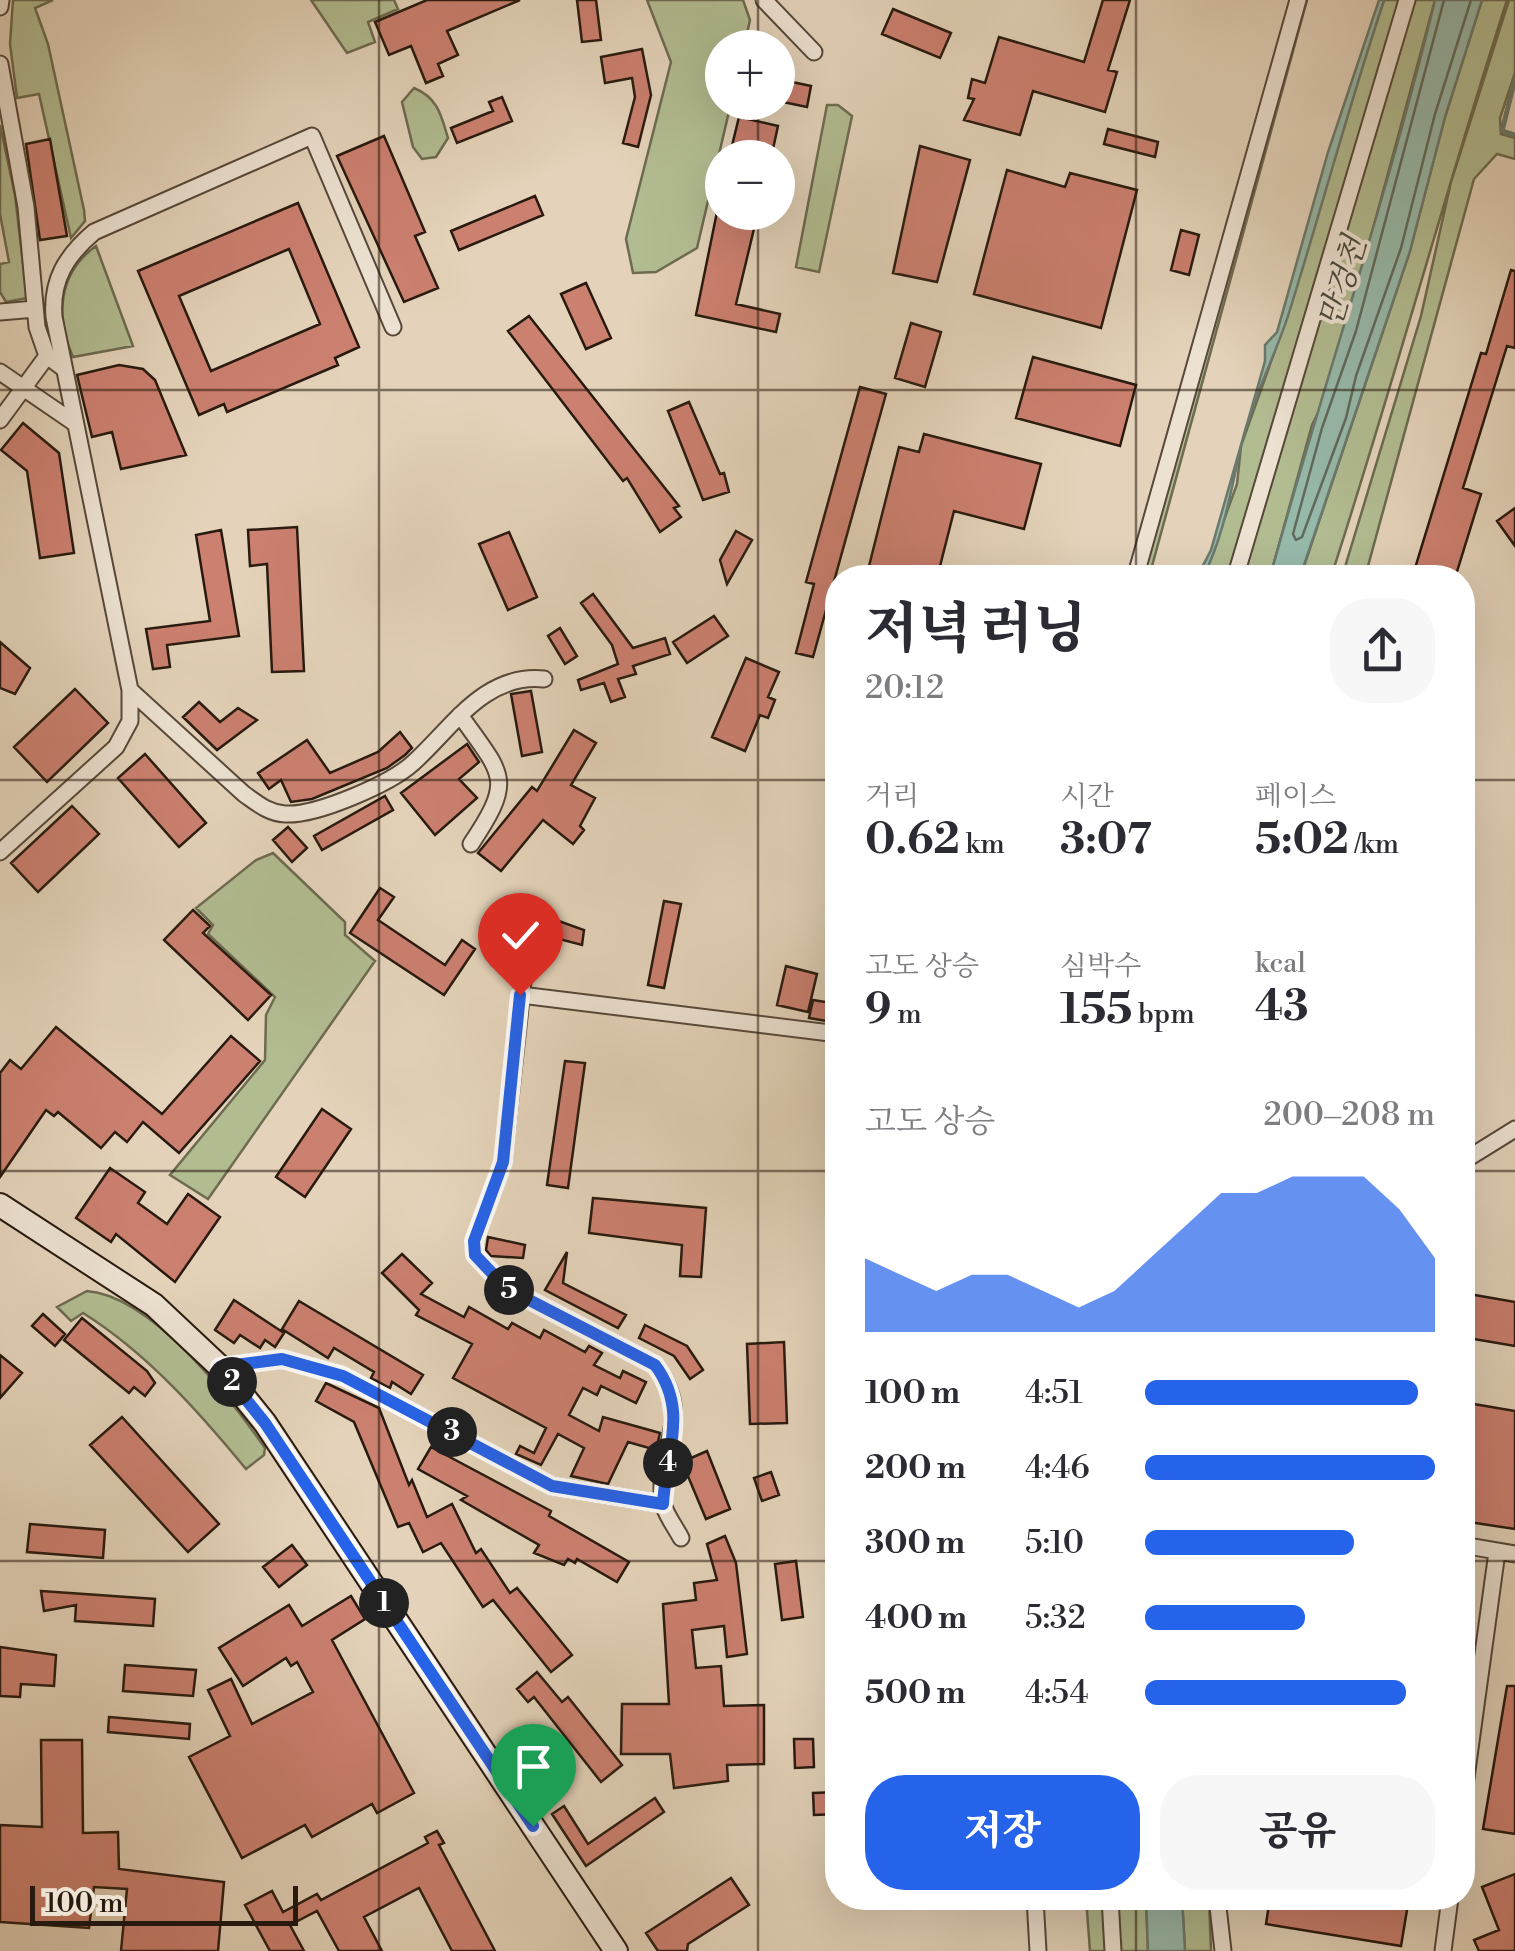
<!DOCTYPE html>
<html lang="ko">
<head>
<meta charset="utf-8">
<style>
  :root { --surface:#fff; --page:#f7f7f7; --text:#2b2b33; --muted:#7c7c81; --accent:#2563eb }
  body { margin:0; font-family:"Libre Bodoni","Noto Serif KR",serif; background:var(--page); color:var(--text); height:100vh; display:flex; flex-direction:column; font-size:38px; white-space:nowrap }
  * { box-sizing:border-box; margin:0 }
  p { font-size:32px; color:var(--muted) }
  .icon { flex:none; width:55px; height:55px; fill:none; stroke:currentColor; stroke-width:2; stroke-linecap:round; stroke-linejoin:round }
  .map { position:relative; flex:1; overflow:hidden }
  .side { position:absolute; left:825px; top:565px; width:650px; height:1345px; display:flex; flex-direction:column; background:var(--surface); border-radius:40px; box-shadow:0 10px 40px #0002 }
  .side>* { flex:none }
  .fabs { position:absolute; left:705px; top:30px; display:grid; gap:20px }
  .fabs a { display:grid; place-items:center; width:90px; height:90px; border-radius:50%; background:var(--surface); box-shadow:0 10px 40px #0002; font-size:50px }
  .scale { position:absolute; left:30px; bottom:25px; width:268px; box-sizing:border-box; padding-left:10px; border:5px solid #281a0f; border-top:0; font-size:28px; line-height:35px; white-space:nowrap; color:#281a0f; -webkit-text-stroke:8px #ede2d2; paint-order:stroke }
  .pin { position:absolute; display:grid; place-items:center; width:85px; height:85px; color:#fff; margin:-102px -42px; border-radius:50% 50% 50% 0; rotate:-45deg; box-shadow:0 0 10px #0007 }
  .pin .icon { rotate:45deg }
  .km { position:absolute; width:50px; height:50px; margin:-25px; border-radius:50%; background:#222; color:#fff; font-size:28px; line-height:50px; text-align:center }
  .round { display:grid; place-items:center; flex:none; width:105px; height:105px; border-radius:40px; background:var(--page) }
  .overview { display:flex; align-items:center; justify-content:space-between; height:170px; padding:0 40px }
  h1 { font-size:55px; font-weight:800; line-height:75px }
  .stats { display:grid; grid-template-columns:repeat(3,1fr); gap:15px; height:170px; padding:10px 40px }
  .stats div { display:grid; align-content:center }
  .stats b { font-size:42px; font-weight:800 }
  .stats small { font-size:28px; font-weight:400 }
  .stats p { font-size:28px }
  .chart { height:280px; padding:20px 40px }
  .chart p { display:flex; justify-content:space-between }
  .chart svg { width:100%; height:180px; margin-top:10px; fill:var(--accent); opacity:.7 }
  .action { display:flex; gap:20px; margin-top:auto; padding:20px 40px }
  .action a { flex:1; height:115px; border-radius:40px; background:var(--accent); color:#fff; font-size:40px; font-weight:800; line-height:115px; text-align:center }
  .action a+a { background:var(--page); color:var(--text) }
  ul { padding:0 40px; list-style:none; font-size:32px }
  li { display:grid; grid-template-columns:160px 120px 1fr; align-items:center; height:75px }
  li i { height:25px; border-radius:12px; background:var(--accent) }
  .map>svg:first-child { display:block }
  .green { fill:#b2bc91; stroke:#6d6b50; stroke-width:2.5 }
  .water { fill:#97b9aa; stroke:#6b796c; stroke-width:2.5 }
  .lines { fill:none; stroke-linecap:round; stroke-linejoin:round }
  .shore { stroke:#606a5c; stroke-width:2.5 }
  .stream { stroke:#6b796c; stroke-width:5 }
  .building { fill:#cc8070; stroke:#281a0f; stroke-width:2.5; fill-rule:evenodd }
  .street-casing { stroke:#57483a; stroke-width:19 }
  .secondary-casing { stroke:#281a0f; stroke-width:26 }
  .street { stroke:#ede2d2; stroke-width:15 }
  .secondary { stroke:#ede2d2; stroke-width:22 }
  .route-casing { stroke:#fff; stroke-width:20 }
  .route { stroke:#2563eb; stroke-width:12 }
  .grid { fill:none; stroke:#281a0f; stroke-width:2.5; stroke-opacity:0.55 }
  .labels { text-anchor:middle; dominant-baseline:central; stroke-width:8; stroke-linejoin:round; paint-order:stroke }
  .water-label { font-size:32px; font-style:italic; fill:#494a3e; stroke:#ede2d2 }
</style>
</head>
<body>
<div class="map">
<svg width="1515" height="1951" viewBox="0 0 1515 1951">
  <rect width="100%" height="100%" fill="#e4d3ba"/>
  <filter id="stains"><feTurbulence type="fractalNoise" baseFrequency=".002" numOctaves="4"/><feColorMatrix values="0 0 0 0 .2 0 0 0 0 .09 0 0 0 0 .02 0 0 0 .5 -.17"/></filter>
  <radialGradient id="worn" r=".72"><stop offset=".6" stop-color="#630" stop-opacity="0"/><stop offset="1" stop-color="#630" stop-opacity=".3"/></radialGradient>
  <path class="green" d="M13 0H53L35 8 48 44 84 210 85 221 71 238 39 94 17 98 10 44Z
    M311 0H394L398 9 368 22 375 42 347 53Z
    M647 0H743L750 20 744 47 722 48V102L731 103 697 248 656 272 633 273 626 239 671 62Z
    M1302 0H1307L1149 577 1142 578Z
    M1384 0H1404L1232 577 1203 578 1237 484 1241 446 1289 311 1332 158Z
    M1408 0H1435L1346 328 1325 399 1312 425 1270 577 1237 578Z
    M1482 0H1507C1445 192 1393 386 1331 577L1300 578 1410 251 1445 117Z
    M1509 0H1515V73L1500 118 1501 134 1515 138V159L1497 154 1474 179 1365 577H1342L1421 316 1451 182Z
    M414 88C438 98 441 115 448 138L436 157 422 159 413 147 402 102Z
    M827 105H838L852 116 819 272 796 267Z
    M0 125 15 195 27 298 6 302 0 292V264L9 262 0 214Z
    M96 246 133 346 73 357C55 317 58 273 96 246Z
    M273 853 345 922V935L375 961 208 1199 170 1175 265 1060 266 1015 275 997 208 934 213 925 196 908 256 860Z
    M87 1291C152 1296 230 1398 265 1448L264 1455 246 1469C199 1412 147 1353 83 1313L71 1321 57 1307Z
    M1086 1898H1107L1110 1951H1090Z
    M1112 1898H1146L1148 1951H1116Z
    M1182 1898H1209L1211 1951H1185Z"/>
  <path class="water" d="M1379 0H1384C1349 105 1321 211 1288 316 1274 359 1251 401 1241 446 1231 490 1224 536 1203 577H1197L1211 550 1265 361V345L1277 332 1328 152Z
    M1435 0H1482L1445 117 1410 251 1300 577H1270C1323 385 1388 195 1435 0Z
    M1146 1898H1182L1185 1951H1148Z"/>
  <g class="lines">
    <path class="shore" d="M1444 0 1356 331 1322 428 1293 534 1296 540 1302 537 1346 418 1356 376 1401 248 1435 114 1471 0"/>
    <path class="stream" d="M1515 79 1502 131 1515 135"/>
  </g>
  <path class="building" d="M427 0H520L447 31 458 55 438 64 443 76 426 83 411 46 389 55 375 22Z
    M577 0H596L601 40 582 42Z
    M1103 0H1130L1108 70 1117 72 1105 112 1033 91 1020 135 964 120 974 99 968 98 972 79 985 83 999 37 1084 62Z
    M893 9 951 33 940 58 882 34Z
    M642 49 651 95 638 147 623 143 635 97 632 78 605 83 601 57Z
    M778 79 811 86 807 107 778 101Z
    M502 97 512 121 457 143 451 128 493 111 489 102Z
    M739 117 778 126 771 158H729Z
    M1108 129 1158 142 1155 157 1104 144Z
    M384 136 425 232 415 236 438 288 404 302 337 156Z
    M50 139 67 236 40 240 26 144Z
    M920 146 970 160 937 282 893 273Z
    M1007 170 1065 187 1070 173 1137 190 1101 328 974 294Z
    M535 196 543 215 459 250 451 231Z
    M298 203 359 347 335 358 338 365 227 412 224 404 199 415 138 271ZM289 249 320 324 211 371 179 296Z
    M717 212H758L736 304 780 314 776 332 696 315Z
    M1181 230 1199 235 1189 275 1171 270Z
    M1511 270 1515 271V348L1507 346 1463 488 1481 494 1455 578H1412L1481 353 1486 354Z
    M586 283 611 338 586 349 561 294Z
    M529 316 679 506 674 508 681 517 660 532 627 478 623 481 508 331Z
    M911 323 941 332 925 387 895 378Z
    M1033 357 1136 385 1120 446 1016 418Z
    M119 365 143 369 155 380 186 455 121 469 112 432 92 437 77 375Z
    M860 387 886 394 813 657 796 653 814 584 806 582Z
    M689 402 720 474 724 473 729 492 703 500 668 411Z
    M23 423 59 453 74 553 40 558 27 471 1 450Z
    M924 434 1041 464 1024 529 954 511 937 578H866L899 447 919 452Z
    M1515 508V546L1497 521Z
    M297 527 304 671 272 672 267 564 250 566 248 530Z
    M221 530 239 636 167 645 170 667 153 669 146 629 210 621 196 535Z
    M736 531 752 540 727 584 720 560Z
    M509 532 537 597 508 610 479 544Z
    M593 594 633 648 665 638 670 654 633 666 636 674 618 679 625 697 611 702 604 683 581 690 578 680 618 664 612 645 581 603Z
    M714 616 728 636 687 663 673 642Z
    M560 628 577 656 565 664 548 636Z
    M0 642 30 668 15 694 0 688Z
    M746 658 779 672 768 697 775 700 768 718 760 715 745 751 712 737Z
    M75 689 108 723 47 782 14 747Z
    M531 691 542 752 522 756 511 694Z
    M199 702 220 722 238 708 257 720 217 750 183 717Z
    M574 730 596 743 571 785 595 798 580 826 584 830 573 844 543 820 501 871 478 853 532 787 537 791Z
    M400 732 412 748 405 755 387 768 312 799 291 802 281 780 269 789 258 773 307 740 330 773 378 752Z
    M467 744 479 762 459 779 477 798 435 835 401 793Z
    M145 754 206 823 179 847 118 778Z
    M385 796 393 810 322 850 314 836Z
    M72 806 99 834 38 892 11 863Z
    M288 827 307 848 292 862 273 840Z
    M380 888 394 897 378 920 445 965 462 940 475 949 444 995 350 933Z
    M664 901 681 904 664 988 648 985Z
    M193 910 210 926 203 933 271 995 248 1020 164 940Z
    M542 915 584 930 582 945 536 933Z
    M786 966 817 974 808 1012 777 1005Z
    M813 1000 838 1004V1023L809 1018Z
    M56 1027 162 1114 231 1036 260 1061 179 1153 143 1122 127 1142 115 1132 101 1148 58 1112 54 1116 46 1110 0 1177V1073L10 1060 21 1069Z
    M565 1061 585 1063 568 1188 547 1185Z
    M322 1109 351 1129 305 1197 276 1177Z
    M110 1168 145 1192 138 1203 167 1224 188 1194 220 1217 175 1282 116 1234 111 1242 76 1218Z
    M593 1198 706 1208 701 1277 680 1276 682 1245 589 1233Z
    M488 1237 525 1245 523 1258 491 1256 486 1250Z
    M567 1252 563 1283 626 1315 618 1328 545 1290Z
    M402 1254 432 1283 421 1294 464 1317 469 1307 508 1329 512 1323 540 1338 544 1330 585 1352 589 1346 602 1353 594 1365 620 1378 623 1371 646 1382 636 1403 601 1386 597 1395 583 1388 569 1415 599 1431 603 1417 660 1433 656 1450 628 1442 608 1484 571 1476 584 1448 558 1434 541 1465 516 1454 520 1446 534 1453 546 1428 453 1378 472 1344 416 1315 419 1310 382 1273Z
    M1469 1294 1515 1302V1346L1462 1337Z
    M234 1300 284 1333 275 1347 265 1340 260 1348 240 1335 234 1343 215 1330Z
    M299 1301 423 1375 411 1394 392 1382 390 1388 371 1378 374 1372 334 1348 328 1358 282 1329Z
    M43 1314 65 1334 55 1346 32 1326Z
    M82 1318 147 1371 155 1383 145 1396 134 1387 129 1393 64 1340Z
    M645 1325 687 1346 703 1370 690 1379 674 1356 639 1338Z
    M784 1342 787 1423 750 1424 747 1344Z
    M0 1355 22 1373 0 1398Z
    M326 1383 379 1408 409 1485 412 1480 427 1517 452 1504 476 1553 481 1549 510 1593 517 1588 572 1655 551 1672 493 1600 483 1607 441 1543 423 1552 409 1523 398 1527 354 1422 316 1401Z
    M1462 1402 1515 1411V1529L1462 1521Z
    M122 1417 219 1524 188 1552 90 1445Z
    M431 1447 551 1511 549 1516 629 1562 617 1582 577 1559 575 1563 568 1559 564 1565 534 1553 539 1545 461 1500 467 1496 418 1469Z
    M707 1451 730 1509 706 1519 682 1462Z
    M771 1472 779 1495 762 1501 754 1478Z
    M30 1524 105 1530 103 1558 27 1552Z
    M725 1536 736 1563 747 1654 727 1657 724 1626 692 1630 696 1668 721 1666 724 1706 764 1705V1764L727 1765 728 1781 674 1788 670 1754H621L622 1704H669L663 1604 696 1600 694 1583 717 1580 707 1544Z
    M292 1545 307 1565 279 1587 263 1567Z
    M796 1561 803 1617 782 1620 775 1564Z
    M41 1591 155 1599 153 1626 75 1621 76 1605 44 1611Z
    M351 1596 365 1619 332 1640 414 1793 377 1813 372 1804 312 1837 305 1825 242 1858 189 1757 230 1736 208 1690 231 1679 252 1724 313 1692 297 1662 291 1666 286 1658 243 1686 219 1648 289 1605 302 1626Z
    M0 1647 56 1655 54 1686 21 1684 20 1697 0 1696Z
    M125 1665 196 1670 193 1696 123 1691Z
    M537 1672 562 1702 568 1697 622 1765 601 1782 534 1697 528 1702 517 1689Z
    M1507 1686H1515V1834L1483 1829Z
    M109 1717 190 1724 189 1739 108 1732Z
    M794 1739H813L814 1767 795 1768Z
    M41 1740H82L83 1833 118 1832 119 1869 224 1882 218 1951H121L127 1889 94 1887 89 1928 0 1922V1825L42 1827Z
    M838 1792V1814L814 1815 813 1793Z
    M655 1798 664 1812 586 1866 552 1814 564 1806 588 1844Z
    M437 1831 444 1843 439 1845 495 1951H452L419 1888 364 1917 382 1951H339L317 1911 290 1925 304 1951H270L245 1905 272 1891 283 1912 317 1894 321 1900 428 1843 425 1837Z
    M1515 1874V1951H1479L1474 1940 1499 1930 1482 1887Z
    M731 1878 749 1905 688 1944 687 1951H658L646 1933Z
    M1270 1898H1330L1373 1905 1374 1898H1409L1401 1946 1266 1924Z"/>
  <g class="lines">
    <g class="street-casing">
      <path id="street" d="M764 0 814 52
        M0 7 1 0
        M0 64 26 207 37 327 47 356 63 368
        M0 312 35 309
        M0 372 73 422
        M0 420 47 356
        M1135 578 1298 0
        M1235 578 1407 0
        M130 690 244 794C257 803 268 813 285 814 316 816 390 784 413 763 452 728 484 673 544 679
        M460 715C503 776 515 778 471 844
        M0 852 116 747 130 721V690L54 317C51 280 66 256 94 232L312 136 393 327
        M527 945 503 1162 474 1241 475 1255 506 1288 655 1365C696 1418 655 1448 663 1503 665 1514 676 1528 681 1538
        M521 995 838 1034
        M1462 1162 1515 1129
        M220 1367 282 1359 343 1376 552 1486 663 1504
        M1462 1545 1515 1554
        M1462 1807 1497 1552
        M1035 1898 1038 1951
        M1110 1898 1113 1951
        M1217 1898 1223 1951
        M1443 1951 1450 1898"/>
    </g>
    <g class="secondary-casing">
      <path id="secondary" d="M0 1205 154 1305 220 1367 265 1423 616 1951"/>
    </g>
    <use href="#street" class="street"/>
    <use href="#secondary" class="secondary"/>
  </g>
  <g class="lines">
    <g class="route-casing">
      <path id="route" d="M520 995 503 1162 474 1241 475 1255 506 1288 655 1365C689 1410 666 1452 663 1504L552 1486 343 1376 282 1359 220 1367 265 1423 533 1826"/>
    </g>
    <use href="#route" class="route"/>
  </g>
  <path class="grid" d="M379 0V1951M758 0V48M1136 0V578M758 102V158M758 212V1951M0 390H1515M0 780H838M1462 780H1515M0 1171H838M1462 1171H1515M0 1561H838M1462 1561H1515M1136 1898V1951"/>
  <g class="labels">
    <g class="water-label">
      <text transform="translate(1343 282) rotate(-73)">만겅천</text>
    </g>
  </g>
  <rect width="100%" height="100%" filter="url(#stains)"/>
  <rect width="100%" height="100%" fill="url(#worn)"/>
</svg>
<div class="fabs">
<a>+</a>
<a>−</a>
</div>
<div class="scale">100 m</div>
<div class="pin" style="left:533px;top:1826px;background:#1e9e55"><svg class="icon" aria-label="arrive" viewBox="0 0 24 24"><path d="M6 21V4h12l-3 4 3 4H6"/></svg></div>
<div class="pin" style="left:520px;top:995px;background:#d93025"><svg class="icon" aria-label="check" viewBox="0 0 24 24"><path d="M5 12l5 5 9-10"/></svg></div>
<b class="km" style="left:384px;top:1603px">1</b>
<b class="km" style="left:232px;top:1382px">2</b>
<b class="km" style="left:452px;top:1432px">3</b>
<b class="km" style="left:668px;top:1463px">4</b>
<b class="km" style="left:509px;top:1290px">5</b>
<section class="side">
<div class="overview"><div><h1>저녁 러닝</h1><p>20:12</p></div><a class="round"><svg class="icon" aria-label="share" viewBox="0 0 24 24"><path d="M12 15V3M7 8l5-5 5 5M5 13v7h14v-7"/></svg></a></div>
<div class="stats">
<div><p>거리</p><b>0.62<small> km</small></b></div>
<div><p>시간</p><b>3:07</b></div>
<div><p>페이스</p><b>5:02<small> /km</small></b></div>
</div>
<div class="stats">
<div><p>고도 상승</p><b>9<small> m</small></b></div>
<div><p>심박수</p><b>155<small> bpm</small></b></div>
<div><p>kcal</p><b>43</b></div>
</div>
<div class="chart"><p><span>고도 상승</span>200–208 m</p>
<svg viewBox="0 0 160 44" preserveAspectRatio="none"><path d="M0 44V26L10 30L20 34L30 30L40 30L50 34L60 38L70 34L80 26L90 18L100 10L110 10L120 6L130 6L140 6L150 14L160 26V44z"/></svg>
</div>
<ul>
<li><b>100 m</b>4:51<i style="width:94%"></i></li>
<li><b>200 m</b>4:46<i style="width:100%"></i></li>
<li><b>300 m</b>5:10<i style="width:72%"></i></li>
<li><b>400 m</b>5:32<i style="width:55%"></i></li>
<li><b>500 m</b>4:54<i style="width:90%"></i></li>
</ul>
<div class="action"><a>저장</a><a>공유</a></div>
</section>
</div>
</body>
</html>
